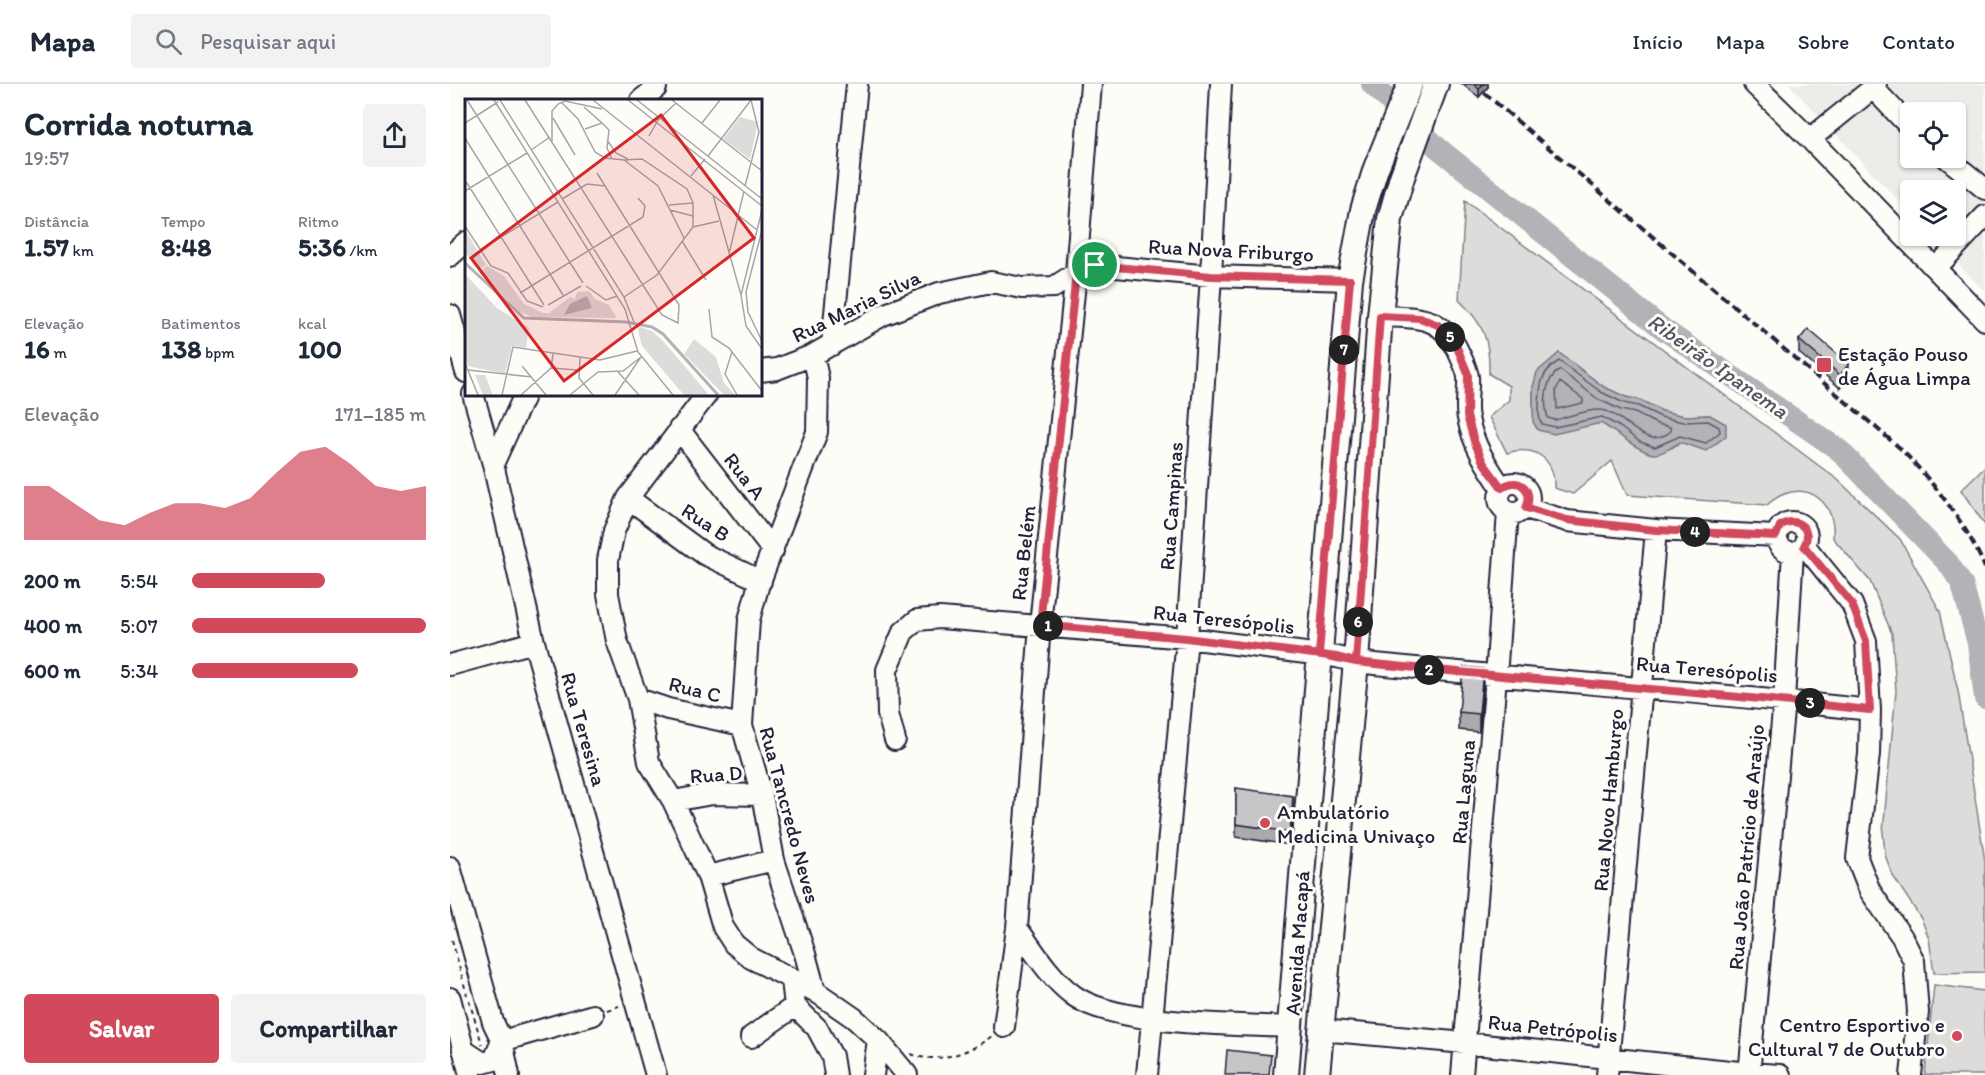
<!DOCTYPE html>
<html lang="pt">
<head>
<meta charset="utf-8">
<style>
  :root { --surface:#fff; --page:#f2f2f3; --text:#1f2937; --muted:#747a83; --line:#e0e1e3; --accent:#d1495b }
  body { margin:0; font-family:Itim,sans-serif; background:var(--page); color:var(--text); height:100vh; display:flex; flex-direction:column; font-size:22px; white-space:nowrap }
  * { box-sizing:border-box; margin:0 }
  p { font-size:20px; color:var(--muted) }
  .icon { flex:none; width:33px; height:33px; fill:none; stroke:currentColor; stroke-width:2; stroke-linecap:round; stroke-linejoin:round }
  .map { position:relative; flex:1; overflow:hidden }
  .sheet { display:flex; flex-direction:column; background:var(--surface); width:450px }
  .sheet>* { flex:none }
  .buttons { position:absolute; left:1450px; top:18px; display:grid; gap:12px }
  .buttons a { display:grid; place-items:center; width:66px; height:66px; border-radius:6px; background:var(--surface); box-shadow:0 2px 4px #0004; font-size:30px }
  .pin { position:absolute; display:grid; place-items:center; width:51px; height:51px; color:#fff; margin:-26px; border:3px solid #fff; border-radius:50%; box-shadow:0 2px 6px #0007 }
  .km { position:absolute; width:30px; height:30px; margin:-15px; border-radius:50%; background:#222; color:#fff; font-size:16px; line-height:30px; text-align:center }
  .round { display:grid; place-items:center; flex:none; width:63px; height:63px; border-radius:6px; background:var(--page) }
  .overview { display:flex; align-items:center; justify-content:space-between; height:102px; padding:0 24px }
  h1 { font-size:33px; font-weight:700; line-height:45px }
  .stats { display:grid; grid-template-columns:repeat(3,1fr); gap:9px; height:102px; padding:6px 24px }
  .stats div { display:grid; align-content:center }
  .stats b { font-size:26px; font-weight:700 }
  .stats small { font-size:16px; font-weight:400 }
  .stats p { font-size:16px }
  .chart { height:168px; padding:12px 24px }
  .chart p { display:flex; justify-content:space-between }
  .chart svg { width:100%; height:108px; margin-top:6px; fill:var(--accent); opacity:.7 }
  .action { display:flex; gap:12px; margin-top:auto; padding:12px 24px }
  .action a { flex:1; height:69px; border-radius:6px; background:var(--accent); color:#fff; font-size:24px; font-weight:700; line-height:69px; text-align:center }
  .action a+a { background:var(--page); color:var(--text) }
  ul { padding:0 24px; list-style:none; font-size:20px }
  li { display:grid; grid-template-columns:96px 72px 1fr; align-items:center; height:45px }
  li i { height:15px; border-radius:8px; background:var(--accent) }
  header { display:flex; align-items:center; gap:36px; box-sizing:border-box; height:84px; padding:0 30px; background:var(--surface); border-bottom:2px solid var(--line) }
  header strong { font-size:28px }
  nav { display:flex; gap:33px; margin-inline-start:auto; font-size:21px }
  .search { width:420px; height:54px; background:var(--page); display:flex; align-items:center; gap:15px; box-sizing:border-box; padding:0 21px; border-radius:6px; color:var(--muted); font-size:22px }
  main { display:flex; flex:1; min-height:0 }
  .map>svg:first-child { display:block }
  .built { fill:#ecece9; fill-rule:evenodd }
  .green { fill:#dddcdb; stroke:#807f8b; stroke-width:1.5; fill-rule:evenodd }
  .water { fill:#b2b2b7; stroke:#787885; stroke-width:1.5 }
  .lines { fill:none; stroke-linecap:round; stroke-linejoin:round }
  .shore { stroke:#5c5c6d; stroke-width:1.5 }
  .river { stroke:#b2b2b7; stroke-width:22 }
  .minor-casing { stroke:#22223b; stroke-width:24 }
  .major-casing { stroke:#22223b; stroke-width:28 }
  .path { stroke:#22223b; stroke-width:2; stroke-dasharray:4.5 4.5; stroke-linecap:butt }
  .minor { stroke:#fdfcf7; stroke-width:20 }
  .major { stroke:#fdfcf7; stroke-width:24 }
  .rail { stroke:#22223b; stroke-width:4; stroke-dasharray:9 4.5; stroke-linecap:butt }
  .wall { fill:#aaaaac; stroke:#22223b; stroke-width:1.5 }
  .shaded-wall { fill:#8b8b8c; stroke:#22223b; stroke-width:1.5 }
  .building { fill:#c6c6c8; stroke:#22223b; stroke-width:1.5 }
  .route-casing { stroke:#fff; stroke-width:12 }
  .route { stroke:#d1495b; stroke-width:8 }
  .poi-dot { fill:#d1495b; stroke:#fdfcf7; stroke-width:2 }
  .labels { text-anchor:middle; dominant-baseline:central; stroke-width:6; stroke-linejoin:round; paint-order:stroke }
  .street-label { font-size:21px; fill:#22223b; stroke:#fdfcf7 }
  .poi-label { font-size:21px; fill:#22223b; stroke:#fdfcf7; text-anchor:start }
  .water-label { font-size:22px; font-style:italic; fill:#545466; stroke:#fdfcf7 }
  .inset-river { fill:none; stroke:#b2b2b7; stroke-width:3 }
  .inset-road { fill:none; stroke:#a5a5ac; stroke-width:1.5 }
  .view { fill:#d62828; fill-opacity:0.15; stroke:#d62828; stroke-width:3 }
  .inset-edge { fill:none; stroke:#22223b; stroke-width:3 }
</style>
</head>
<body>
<header>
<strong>Mapa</strong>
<div class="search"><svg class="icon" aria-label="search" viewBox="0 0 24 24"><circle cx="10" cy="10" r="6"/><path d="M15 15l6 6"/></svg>Pesquisar aqui</div>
<nav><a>Início</a><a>Mapa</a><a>Sobre</a><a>Contato</a></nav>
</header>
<main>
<section class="sheet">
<div class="overview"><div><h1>Corrida noturna</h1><p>19:57</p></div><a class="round"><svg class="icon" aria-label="share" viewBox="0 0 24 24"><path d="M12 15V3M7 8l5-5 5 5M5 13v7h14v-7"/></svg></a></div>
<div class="stats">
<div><p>Distância</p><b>1.57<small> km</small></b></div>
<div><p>Tempo</p><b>8:48</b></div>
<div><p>Ritmo</p><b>5:36<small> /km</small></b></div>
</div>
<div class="stats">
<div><p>Elevação</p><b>16<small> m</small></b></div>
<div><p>Batimentos</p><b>138<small> bpm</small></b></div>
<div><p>kcal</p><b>100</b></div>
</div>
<div class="chart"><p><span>Elevação</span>171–185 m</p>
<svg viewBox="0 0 160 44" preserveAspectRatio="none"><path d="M0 44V22L10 22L20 29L30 36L40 38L50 33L60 29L70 29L80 31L90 27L100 17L110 8L120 6L130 13L140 22L150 24L160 22V44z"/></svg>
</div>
<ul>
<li><b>200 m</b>5:54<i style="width:57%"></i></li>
<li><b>400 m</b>5:07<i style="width:100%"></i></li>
<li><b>600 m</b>5:34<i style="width:71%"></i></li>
</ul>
<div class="action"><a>Salvar</a><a>Compartilhar</a></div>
</section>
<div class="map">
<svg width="1535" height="991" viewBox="0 0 1535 991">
  <rect width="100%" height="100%" fill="#fdfcf7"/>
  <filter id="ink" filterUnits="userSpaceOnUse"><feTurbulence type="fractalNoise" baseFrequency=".0167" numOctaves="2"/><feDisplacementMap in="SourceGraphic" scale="12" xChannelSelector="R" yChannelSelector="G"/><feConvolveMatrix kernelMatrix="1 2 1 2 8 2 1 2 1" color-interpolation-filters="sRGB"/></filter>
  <g filter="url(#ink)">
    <path class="built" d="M1339 0H1535V208L1481 152H1506V106H1461V130ZM1461 28H1506V74H1461Z"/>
    <path class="green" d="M1015 117 1388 396 1450 455 1490 527 1508 607 1535 777V888L1484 889 1479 855 1472 836 1443 792 1435 771 1433 748 1446 607 1442 550 1420 497 1383 454C1387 412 1349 392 1317 421L1177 411 1162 377 1123 410 1104 404C1105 374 1085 361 1057 369L1039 333 1059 316V302L1039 290C1040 256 1034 240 1009 216ZM1109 269 1154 303 1176 313 1190 316 1212 327 1234 332 1260 331 1256 366 1230 358 1222 364 1167 348 1151 339 1130 343 1083 321V303Z
      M1535 382V441L1511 406Z
      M1484 901 1534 907 1535 991H1475Z"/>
    <path class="water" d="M1109 269 1154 303 1176 313 1190 316 1212 327 1234 332 1260 331 1276 340V352L1256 367 1230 358C1224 362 1213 370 1204 370 1191 369 1164 347 1151 339L1104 350 1088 346 1083 338V303L1087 288Z"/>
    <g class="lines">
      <path class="shore" d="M1109 277 1151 308 1174 319 1188 322 1211 333 1233 338 1258 337 1269 343 1270 348 1256 359 1230 352 1205 363 1190 358 1170 343 1152 333 1105 343 1092 340C1088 335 1089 329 1089 322 1090 302 1090 288 1109 277Z
        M1110 286 1148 315 1171 326 1185 329 1207 340 1220 343 1221 347C1196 368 1180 335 1156 327 1144 323 1117 333 1105 336L1098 334C1093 319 1095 294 1110 286Z
        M1110 298 1133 315V319L1107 325 1106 306Z"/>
      <path class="river" d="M922 0 988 64 1213 245 1389 366 1498 479 1512 500 1528 559 1535 614"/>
      <g class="minor-casing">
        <path id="minor" d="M1304 0 1360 55 1535 236
          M1423 4 1461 44
          M191 16 206 4
          M1360 55 1423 4 1426 0
          M1497 74 1535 105
          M0 172 16 158
          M1486 184 1535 132
          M0 231 16 288
          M930 232C969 234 992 230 1010 271 1013 278 1017 285 1018 293 1019 306 1015 321 1018 334 1023 361 1037 382 1052 404
          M382 261 407 0
          M363 271 368 294 367 348 308 503 299 536 292 641 312 711 324 776 355 870 365 907 404 934 428 956 457 991
          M310 287 327 285 363 271 433 231 489 209 541 198 572 204 604 203 626 189 645 181 761 192 900 196
          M23 310 43 380 84 558 206 991
          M257 310 178 414 164 447 158 476V510L167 557 188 615 199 678 223 717 258 792 273 843 284 860 301 874 365 907
          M229 345 323 467
          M43 380 75 310
          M1049 414a15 15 0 1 1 30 0a15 15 0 1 1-30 0Z
          M178 414 254 470 311 497
          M1076 424 1117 437 1206 446 1326 452
          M1327 453a15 15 0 1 1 30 0a15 15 0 1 1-30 0Z
          M1355 462 1402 520 1416 557 1420 626 1419 670 1407 774 1420 807 1452 853 1464 877 1468 928 1461 991
          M0 581 84 558
          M188 615 218 625 292 641
          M445 656 438 630 437 586 453 548 467 536 490 534 737 554 887 573 906 578C1077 596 1249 607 1420 626
          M223 717 262 710 312 711
          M0 783 43 938 52 957 59 991
          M258 792 324 776
          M567 844C584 867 600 894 623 911 664 942 788 940 840 943
          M342 896 345 922 367 944 382 972 385 991
          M0 914 20 991
          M554 943 567 844 590 541 626 189 641 0
          M871 946 1015 959 1299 989 1330 991
          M301 953 345 922
          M52 957 143 931
          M13 966 33 979 44 976 52 957
          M423 991 428 956
          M697 991 737 554 761 192 771 0
          M1012 991 1046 593 1058 428
          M1157 991 1206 446
          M1299 991 1334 616 1343 468"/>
      </g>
      <g class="major-casing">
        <path id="major" d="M836 991 900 196 913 126 926 84 960 0
          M867 991 906 578 930 232 940 135 952 93 986 0"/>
      </g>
      <path class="path" d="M2 856 17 911
        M19 916 32 960
        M157 926 169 922
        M461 970C487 981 521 968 542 952"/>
      <use href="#minor" class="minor"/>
      <use href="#major" class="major"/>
      <path class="rail" d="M1024 0 1451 365C1484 400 1516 438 1535 484"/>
    </g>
    <path class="wall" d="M1012 0H1038V3L1029 13Z
      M1349 256 1399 293 1390 304 1349 269Z
      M1033 602 1029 648 1009 646V628Z
      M786 704 843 725 840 761 786 753Z"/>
    <path class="shaded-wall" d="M1033 0H1038V3L1029 13V5Z
      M1399 280V293L1390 304V291Z
      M1033 585V602L1029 648V630Z
      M843 712V725L840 761V748Z"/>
    <path class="building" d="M1023 0H1033L1029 5Z
      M1358 245 1399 280 1390 291 1349 256Z
      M1013 583 1033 585 1029 630 1009 628Z
      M786 704 843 712 840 748 786 740Z
      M777 966 821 971 819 991H775Z"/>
  </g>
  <g class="lines" filter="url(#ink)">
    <g class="route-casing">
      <path id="route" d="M645 181 626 189 590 541 736 554 887 573 906 578C1077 596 1249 607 1420 626L1416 557 1402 520 1354 462C1364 445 1346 431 1330 442L1326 452 1206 446 1117 436 1076 424C1085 406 1068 391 1052 404L1033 378 1024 357 1017 332 1018 290 1004 256 988 241 970 234 930 232 906 578 869 570 900 196 761 192 645 181"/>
    </g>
    <use href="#route" class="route"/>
  </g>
  <g class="poi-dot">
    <rect x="1366" y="273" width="16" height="16" rx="3"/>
    <circle cx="815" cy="739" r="6"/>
    <circle cx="1507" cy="952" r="6"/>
  </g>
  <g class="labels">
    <g class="street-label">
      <text transform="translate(781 166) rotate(3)">Rua Nova Friburgo</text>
      <text transform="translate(406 222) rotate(-26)">Rua Maria Silva</text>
      <text transform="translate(295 392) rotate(52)">Rua A</text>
      <text transform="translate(721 422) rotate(-86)">Rua Campinas</text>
      <text transform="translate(256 438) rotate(33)">Rua B</text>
      <text transform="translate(573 469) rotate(-84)">Rua Belém</text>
      <text transform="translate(774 535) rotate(6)">Rua Teresópolis</text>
      <text transform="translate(1257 585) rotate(5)">Rua Teresópolis</text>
      <text transform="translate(245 605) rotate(14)">Rua C</text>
      <text transform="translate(134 645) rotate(74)">Rua Teresina</text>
      <text transform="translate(266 690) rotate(-4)">Rua D</text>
      <text transform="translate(1013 708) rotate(-85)">Rua Laguna</text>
      <text transform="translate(1158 716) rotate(-85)">Rua Novo Hamburgo</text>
      <text transform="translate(340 731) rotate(75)">Rua Tancredo Neves</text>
      <text transform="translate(1296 763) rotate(-85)">Rua João Patrício de Araújo</text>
      <text transform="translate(847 859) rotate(-86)">Avenida Macapá</text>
      <text transform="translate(1103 944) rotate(6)">Rua Petrópolis</text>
    </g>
    <g class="poi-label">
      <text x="1388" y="269">Estação Pouso<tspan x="1388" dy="24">de Água Limpa</tspan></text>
      <text x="827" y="727">Ambulatório<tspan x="827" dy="24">Medicina Univaço</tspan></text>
      <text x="1495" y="940" text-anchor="end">Centro Esportivo e<tspan x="1495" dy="24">Cultural 7 de Outubro</tspan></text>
    </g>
    <g class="water-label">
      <text transform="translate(1268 282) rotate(35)">Ribeirão Ipanema</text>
    </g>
  </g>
  <g transform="translate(15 15)">
    <rect width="297" height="297" fill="#fdfcf7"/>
    <path d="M275 18 293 23 285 60 258 40ZM0 131 21 166 14 170 0 154ZM22 167 39 177 59 205 78 214H84L105 198 110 200 112 193 124 192 130 200 144 206 152 219 67 218 55 213 14 174ZM0 175 32 209 64 229 61 249 47 247 40 275 3 267 0 259ZM172 227 187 232 199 243 244 296H219L177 247ZM229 240 251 258 259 284 270 296H259L219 255ZM10 276H20L28 296H18Z" fill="#dddcdb"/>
    <path d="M122 197 127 209 99 216 105 205Z" fill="#b2b2b7"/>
    <path class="inset-river" d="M0 164 59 219 161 223 187 228 198 235 253 296"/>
    <path class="inset-road" d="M2 1 118 184M29 1 160 210 173 253 208 296M35 1 159 198 169 223M60 1 197 216 213 224 214 206 132 74M128 1 292 131M163 1 297 107M172 1 297 100M207 1 297 72M96 3 113 20 130 53 140 59 159 61 193 87 219 139M119 8 137 24 120 30M88 19 110 56M0 24 33 3M137 24 144 31 142 49 147 60M237 24 255 1M184 37 193 21 211 4M0 39 98 196M142 41 151 54 163 60M87 44V12L93 5 100 2 137 10M66 51 85 38M243 57 286 1M159 61 177 60 222 90 228 104V128M226 77 240 60M0 81 79 206M280 87 294 33 286 1M0 92 62 54M248 96 276 196M97 100 122 85 140 87M204 106 228 104M205 111 228 117M297 111 276 196 281 227 297 250M0 127 26 167 43 174 62 202 78 208M297 131 281 193 283 213 297 242M217 142 241 181M15 151 93 103M264 155 279 92M121 187 141 201 152 197M55 194 178 118 180 107 173 99M159 198 192 176 228 128 254 122M83 206 116 187M244 210 247 238 264 249 297 292M267 253 260 275 272 296M115 259 114 279 128 296M0 264 13 296M57 267 81 296M86 269 112 271M3 271 67 278M153 273 174 296M37 296 48 248 135 261 172 252M56 296 86 269 88 255M105 296 133 273 158 272 176 258M150 296 176 258"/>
    <path class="view" d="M196 16 289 139 99 282 6 159Z"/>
    <rect width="297" height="297" class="inset-edge"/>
  </g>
</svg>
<div class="buttons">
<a><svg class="icon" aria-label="locate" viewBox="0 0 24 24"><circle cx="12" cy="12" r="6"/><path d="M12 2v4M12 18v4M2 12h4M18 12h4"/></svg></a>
<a><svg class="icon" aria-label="layers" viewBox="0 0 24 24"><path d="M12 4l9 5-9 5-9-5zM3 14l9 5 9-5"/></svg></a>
</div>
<div class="pin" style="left:645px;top:181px;background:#1e9e55"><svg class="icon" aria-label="arrive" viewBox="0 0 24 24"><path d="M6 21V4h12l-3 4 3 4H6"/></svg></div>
<b class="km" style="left:598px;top:542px">1</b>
<b class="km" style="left:979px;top:586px">2</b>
<b class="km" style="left:1360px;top:619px">3</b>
<b class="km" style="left:1245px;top:448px">4</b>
<b class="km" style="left:1000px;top:253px">5</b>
<b class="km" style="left:908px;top:538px">6</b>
<b class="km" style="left:894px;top:266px">7</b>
</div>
</main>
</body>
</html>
